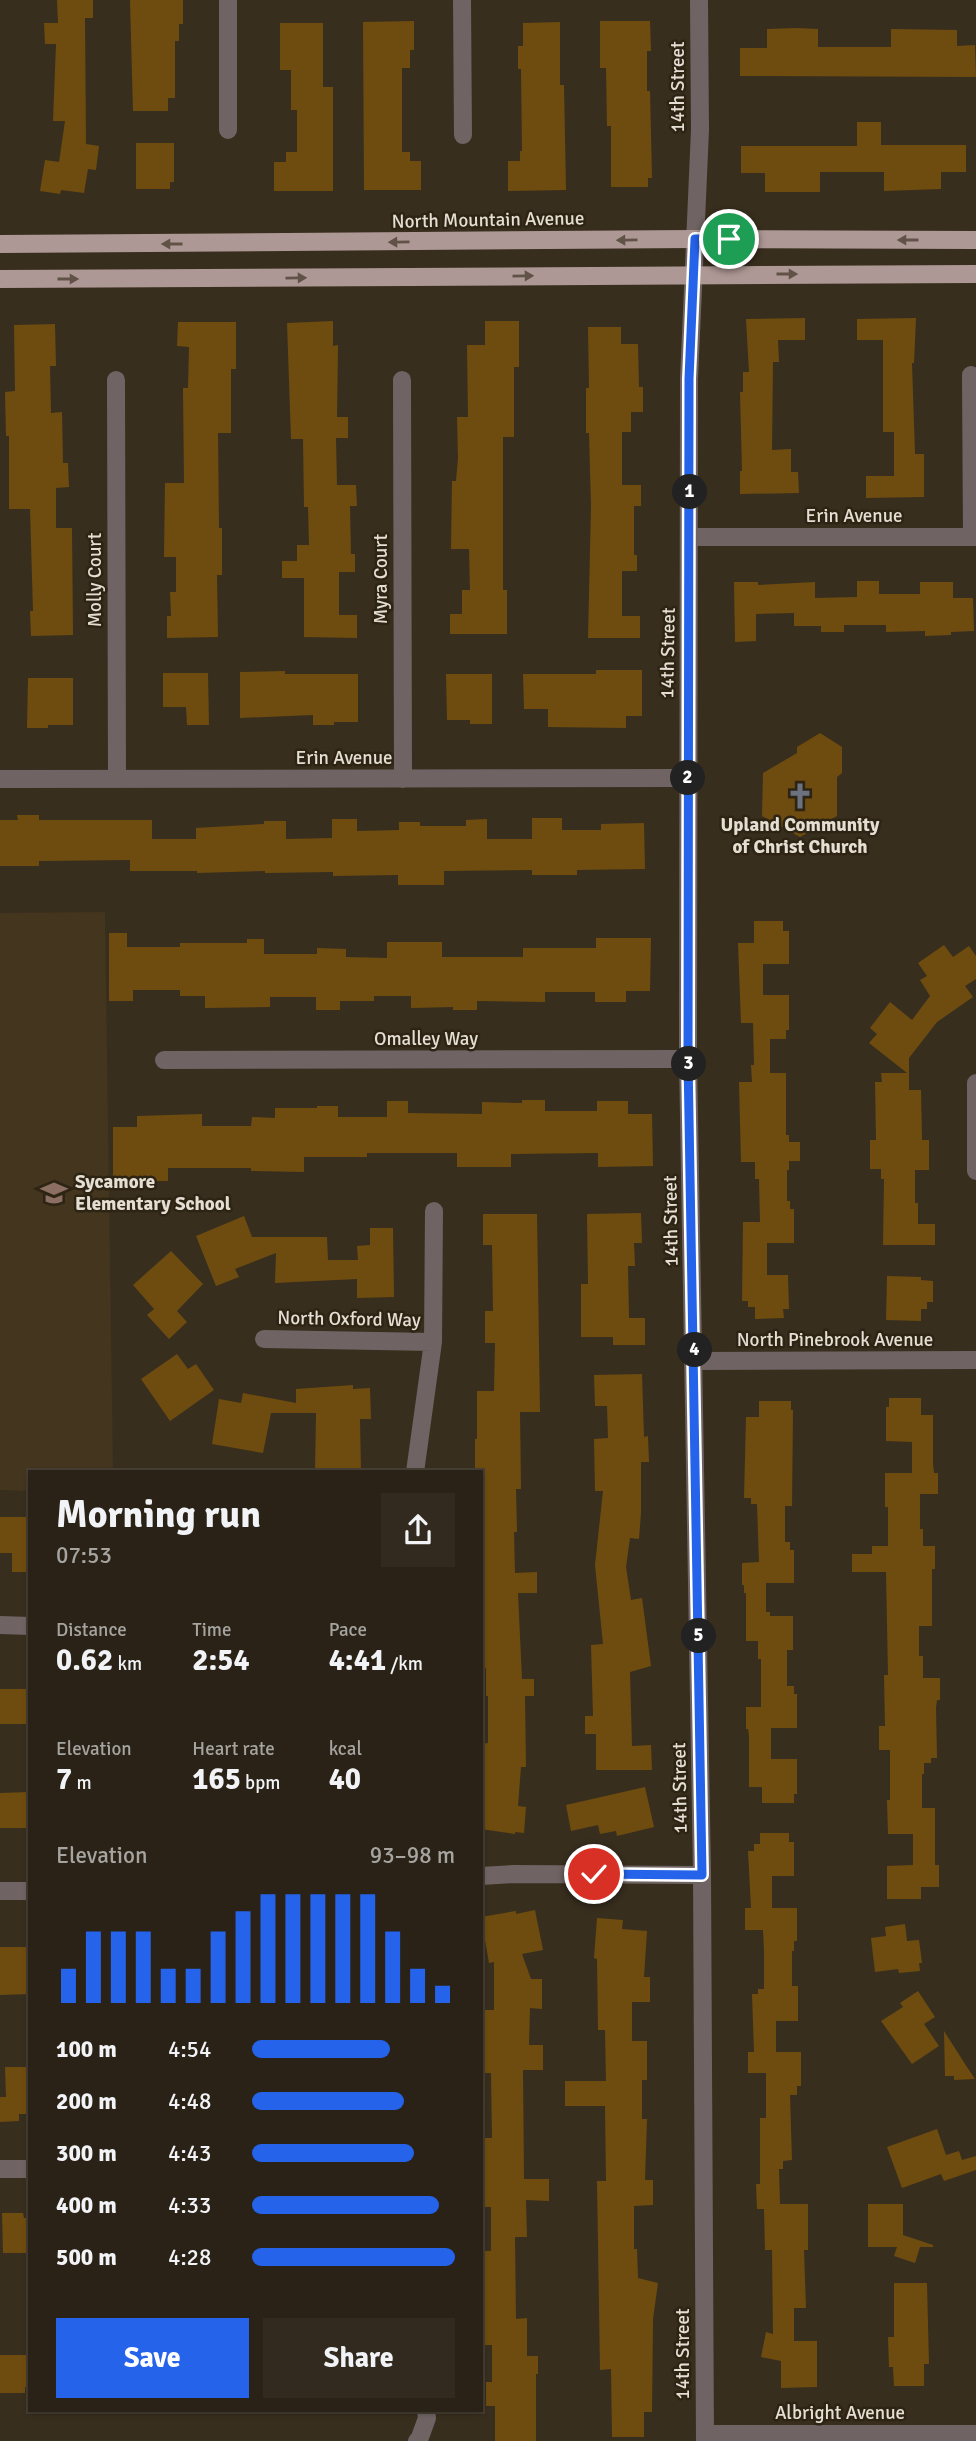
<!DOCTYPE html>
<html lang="en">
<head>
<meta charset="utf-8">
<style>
  :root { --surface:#2a2216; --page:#322a1f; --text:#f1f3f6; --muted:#a5a4a1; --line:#463f35; --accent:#2563eb }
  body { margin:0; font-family:Signika,sans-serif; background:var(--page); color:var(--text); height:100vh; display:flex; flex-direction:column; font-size:26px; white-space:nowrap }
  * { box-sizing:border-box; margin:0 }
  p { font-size:23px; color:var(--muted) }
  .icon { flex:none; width:38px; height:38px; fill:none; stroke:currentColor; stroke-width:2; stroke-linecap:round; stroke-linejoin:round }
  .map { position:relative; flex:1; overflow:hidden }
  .details { position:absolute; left:28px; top:1470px; width:455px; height:942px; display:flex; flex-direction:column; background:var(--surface); border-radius:0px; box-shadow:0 2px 5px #0004,0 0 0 2px var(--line) }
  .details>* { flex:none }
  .pin { position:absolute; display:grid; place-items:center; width:60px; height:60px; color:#fff; margin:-30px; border:4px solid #fff; border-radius:50%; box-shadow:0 2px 7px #0007 }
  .km { position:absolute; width:35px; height:35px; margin:-18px; border-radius:50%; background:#222; color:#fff; font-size:19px; line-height:35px; text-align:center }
  .round { display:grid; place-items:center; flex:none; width:74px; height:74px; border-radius:0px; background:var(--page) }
  .head { display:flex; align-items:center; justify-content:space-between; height:119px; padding:0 28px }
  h1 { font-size:38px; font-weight:800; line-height:52px }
  .figures { display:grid; grid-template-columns:repeat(3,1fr); gap:10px; height:119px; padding:7px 28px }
  .figures div { display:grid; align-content:center }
  .figures b { font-size:30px; font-weight:800 }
  .figures small { font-size:19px; font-weight:400 }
  .figures p { font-size:19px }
  .chart { height:196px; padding:14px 28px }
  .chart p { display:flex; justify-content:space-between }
  .chart svg { width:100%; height:126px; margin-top:7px; stroke:var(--accent); stroke-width:6 }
  .cta { display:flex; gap:14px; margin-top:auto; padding:14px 28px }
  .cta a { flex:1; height:80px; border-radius:0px; background:var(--accent); color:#fff; font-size:28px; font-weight:800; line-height:80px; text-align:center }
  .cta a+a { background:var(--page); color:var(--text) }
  ul { padding:0 28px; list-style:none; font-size:23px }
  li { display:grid; grid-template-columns:112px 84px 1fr; align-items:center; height:52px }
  li i { height:18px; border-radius:9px; background:var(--accent) }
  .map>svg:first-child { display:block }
  .built { fill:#43351e }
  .building { fill:#6e4c0f }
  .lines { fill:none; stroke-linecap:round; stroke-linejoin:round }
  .minor { stroke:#6f6463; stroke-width:18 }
  .tertiary { stroke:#6f6463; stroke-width:18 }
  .primary { stroke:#ae9895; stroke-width:18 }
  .oneway { fill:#615248 }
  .route-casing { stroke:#fff; stroke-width:14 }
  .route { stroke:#2563eb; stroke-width:9 }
  .labels { text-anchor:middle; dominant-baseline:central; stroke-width:5; stroke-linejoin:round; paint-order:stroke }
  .street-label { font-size:19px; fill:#e4ded3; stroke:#2e2414 }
  .poi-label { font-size:19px; font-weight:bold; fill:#e4ded3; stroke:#2e2414 }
</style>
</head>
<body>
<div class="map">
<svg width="976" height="2441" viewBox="0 0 976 2441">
  <rect width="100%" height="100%" fill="#382e1e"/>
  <path class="built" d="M105 912 113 1472H30V1491L0 1490V913Z"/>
  <path class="building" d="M57 0H93V18H85L86 144 99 146 96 170 88 169 84 193 61 190 60 194 40 191 45 160 59 162 65 121H53L56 44H45L44 23H58Z
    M130 0H183V24H179V41H175V98H168V111H133Z
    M414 21V50H410V68H402V152H410V161H421V190H364L363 22Z
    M600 21H650L651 51H647V91H650L652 178H648V187H611V126H607L606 68H600Z
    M560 22V85H564L566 190 508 191V161H520V151H522L521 69H518V46H523V23Z
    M280 23H323V87H333V191H274V162H286V152H297V110H291V70H280Z
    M796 28 818 29V47H891V29L957 30V46L975 45 976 77 740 76V48H767V29Z
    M857 122H881V145H966V172H941V189L884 191V172H820V192H765V173H741V146H857Z
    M136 143H174V182H170V189H136Z
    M805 318V340H778L779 362H773L772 450 791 449V472H798L799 493 740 494V471H742L740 392H743V372H749L746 319Z
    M916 318 914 363H912L915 454H924V497L866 498V476H894V432H883V340H857V319Z
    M333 321V346L338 345 337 417H348V438H336L337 485H356L357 506H350L351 554H355V572H339V615H357V638L304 637V578H282V561H297V545H309L308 507H304L303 439H291L287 323Z
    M485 321H519V367H514V437H503V590H507V634H450V614H462V590H470L469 549H451L452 481H456L458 458 457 417H468L467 345H485Z
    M178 322H236V369H231V433H218L219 528H222V575H217L218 637 167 638V616H171L170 592H176V557H164L165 483H184L183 388H188L189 347 177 346Z
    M55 324 56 366H50L51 413 62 412 63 463H68L69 487 56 488V528H72L73 635 31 636 30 611H33L30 509H9V436H6L5 392 15 391 14 325Z
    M588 327H621V344H638L639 387H643V412H631V432H622V485H641V506H634V555H637V571H622V616H640V638H588L591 506 589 433H586V388H589Z
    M857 581H879V594H920V582H953V598H973L974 631 951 632V635L925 636V631L886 632V625H844V632H821V626H794V613L756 614V641L735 642 734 582H758V585L815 582V598L857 597Z
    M596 670H642V716H626V728L548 727V709H524L523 674H596Z
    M285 671V674H358V722H334V725H313V715L240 718V672Z
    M163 673H208L209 725H187L186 707H163Z
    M446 674H492V724H470V720H447Z
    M28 678H73V725H48V728H27Z
    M820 733 842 747V773L837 777V816L800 837 762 816 763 773 797 753V747Z
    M17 815H39V820H152V839H196V828L264 824V821H286V839L332 838V819H357V831L399 830V822H420V826H466V820L487 819V839H532V818H562V830H601V824L644 823 645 869 577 870V875H532V870L444 871V885H398V875L333 876V872L265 873V871L197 873V871H130V860L39 861V866H0V820H18Z
    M754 921H783V931H789V964H763V995H789V1030H786V1039H770V1073H786V1135H789V1142H800V1161H789V1170H787V1201H790V1209H794V1243H767V1275H788L789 1309H783L784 1318 755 1319V1307H748V1301H742L743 1222H760L759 1179H755V1162H741L739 1082H752L751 1065H754L753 1023H741L738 943H754Z
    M109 933H127V947H180V943H247V939H264V954H317V948L346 949V957L387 958V942H442V957H523V948H596V938H651L650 991H626V1002H595V992H545V1002L477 1001V1010H453V1007L411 1008V996H374V1001H340V1010H316V997H270V1007L205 1008V996H180V990H133V1001H109Z
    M944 945 953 957 969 946 976 956V979L965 986 973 997 937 1022 909 1058V1090H921L922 1140H929V1170H915V1203H918V1224H935V1245H883L884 1179H881V1169H870V1140H876L875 1082H882L881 1073H907L869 1043 877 1034 870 1028 890 1002 912 1020 930 996 920 980 927 976 918 963Z
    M522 1100H545V1111H597V1101H628V1114H652L653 1166 598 1167V1153L511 1154V1167H457V1153H367V1157H304V1172L251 1171V1168H168V1181H113V1127H137V1116L202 1114V1126H251L252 1117 275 1118V1108H317V1106H338V1117H387V1101H408V1113L482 1114V1102L522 1103Z
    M641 1213 642 1243H634L635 1266H628L629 1318H645V1345H613V1337H581V1284H588L587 1214Z
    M483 1214H537L540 1412H520L521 1489H516L517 1532H514L515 1573 537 1572V1593H518L522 1679H534V1696H525L526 1767H521L518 1806 526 1807 524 1833 515 1832V1834L481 1829V1744L488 1743V1696H486V1668H481V1573H485L484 1532H481V1472H475V1439H477V1391H494L495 1343H485V1311H493L492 1245H483Z
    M244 1216 252 1237H327L328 1260H358L357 1246 370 1245V1228H393L394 1297 357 1298V1279L275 1283 276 1253 235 1269 239 1277 216 1286 196 1236Z
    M171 1251 203 1284 177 1311 187 1322 169 1339 147 1315 154 1309 133 1285Z
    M887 1276 921 1277V1280L933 1281V1302H927V1309H921V1321L886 1320Z
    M177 1354 188 1369 196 1364 214 1390 170 1421 141 1379Z
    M642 1374 644 1437 648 1436 649 1462H641V1513L639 1539 630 1538 626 1567 631 1600 642 1598 651 1666 630 1672 632 1746 651 1745 652 1770H596V1734H585V1716H593L591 1645 603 1644 595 1565 603 1491H595L594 1439 608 1438 607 1406H595L594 1375Z
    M353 1385V1389L370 1388 371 1419H360L361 1472H315L316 1413H271L263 1453 212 1444 219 1399 241 1403 243 1393 296 1403V1389Z
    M889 1398H921V1415H933V1464L934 1473H938V1494H920V1529H923V1546H935V1569H932V1626H919V1656H923V1678H940V1700H937L936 1708 937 1758H931V1763H924V1774H922V1808H935V1865H939V1887H921V1899H887V1866L913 1865V1834H888L887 1800H890V1750H879V1726H885L884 1675H888L886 1572H852V1554H872V1546H888V1507H885V1473H912V1442L886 1441V1407H889Z
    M759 1401H791V1410H793L792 1506H785V1542H790V1550H794V1583H766V1612H770V1616H793V1650H787V1686H794V1694H797V1728H771V1759H797V1794H794V1803H762V1787H749V1736L748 1729H746V1707H761V1659H758V1641H746V1593H744V1585H742V1563L759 1562 757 1504H751V1498H744L746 1417H759Z
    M0 1517H30V1572H12V1553H0Z
    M0 1689H30V1724H0Z
    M645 1787 654 1827 617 1836 616 1831 600 1834 598 1825 571 1831 566 1805Z
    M30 1792V1828H0V1793Z
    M760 1833H789V1842H794V1876H772V1908H797V1941H794V1951H792V1986H798V2021H776V2052H801V2086H797V2095H790L792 2160 783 2161V2169H779L780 2204H808V2250H804L806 2308H794V2341H817V2387L781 2388V2361L761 2357 766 2332 773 2334 772 2250H765L764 2209H757L756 2184H760V2118H766V2073H748V2052H754L752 1994H758V1989H764V1951L763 1930H745V1908H751L748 1851H754V1844H760Z
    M535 1910 543 1950 522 1954 531 1979H542V2009L530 2008 529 2045H543V2070H523L524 2179H549V2201L526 2200 527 2237H515L516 2319 527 2318V2356H538V2374H536V2441H495V2406H486V2382H492V2345H481V2251H491V2207H481V2182H484L483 2138H492L491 2073H483L481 2010H494V1962L489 1963 481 1917 516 1911V1914Z
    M597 1918 623 1920 622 1929 647 1931 644 1977H650V2002H632V2041H647V2080H642V2119H647L645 2180H653V2205L634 2206V2249H637L638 2278 658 2283 653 2319 652 2412H644V2437H612L611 2369 600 2370 597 2181H606L605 2106H565V2081H606L605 2030H598L597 1959 594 1958Z
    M905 1924 907 1941 919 1940 922 1963H919L920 1971 899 1973 898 1969 875 1972 871 1938 886 1936 885 1927Z
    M0 1947H30V1994L0 1995Z
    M918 1991 935 2017 924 2024 939 2046 912 2064 881 2021 903 2007 900 2003Z
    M944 2031 967 2067 975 2079 954 2080V2076H945Z
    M5 2067H30V2114H19V2121L0 2122V2097H6Z
    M937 2129 946 2155 959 2151 962 2160 976 2156V2170L944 2181 941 2174 902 2188 887 2147Z
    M868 2204H903V2235L933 2245V2247H920L915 2263 894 2256 897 2247H868Z
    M2 2213H23L24 2218H30V2253H3Z
    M894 2283H927L929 2364H924V2386H894L893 2367H889L888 2337H894Z
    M0 2355H30V2387H25V2393H0Z"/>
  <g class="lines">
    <path class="minor" d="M228 0V130
      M462 0 463 135
      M971 375 972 537
      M116 380 117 779
      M402 380 403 779
      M690 537H976
      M0 779 688 778
      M164 1060 688 1059
      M976 1083V1171
      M264 1339 433 1342
      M695 1361 976 1360
      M415 1472 433 1342 434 1211
      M0 1625 30 1626
      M481 1876 513 1874 702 1875
      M0 1891H30
      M0 2169H30
      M705 2434H976
      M417 2441 419 2440 427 2418 426 2410"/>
    <path class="tertiary" d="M699 0 700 130 689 379 688 1059 702 1875 705 2441"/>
    <path class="primary" d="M0 244 695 239 976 240
      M0 279 976 274"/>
  </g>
  <defs><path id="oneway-solid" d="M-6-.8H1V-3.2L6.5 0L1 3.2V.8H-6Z" transform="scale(1.75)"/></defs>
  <g class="oneway">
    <use href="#oneway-solid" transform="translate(627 240) rotate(179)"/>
    <use href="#oneway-solid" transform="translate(908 240) rotate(-180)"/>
    <use href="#oneway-solid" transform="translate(399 242) rotate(179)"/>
    <use href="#oneway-solid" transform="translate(172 244) rotate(180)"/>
    <use href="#oneway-solid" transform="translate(787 274)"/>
    <use href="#oneway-solid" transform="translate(523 276) rotate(-1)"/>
    <use href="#oneway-solid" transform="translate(296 278) rotate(-1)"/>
    <use href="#oneway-solid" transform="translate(68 279)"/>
  </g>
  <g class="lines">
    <g class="route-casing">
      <path id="route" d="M594 1874 702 1875 688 1059 689 379 695 239H729"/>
    </g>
    <use href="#route" class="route"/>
  </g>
  <defs>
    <g id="church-bare" transform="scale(2.1)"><path d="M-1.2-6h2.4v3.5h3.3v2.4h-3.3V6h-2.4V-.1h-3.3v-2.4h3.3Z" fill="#6b7280" stroke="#2e2414" stroke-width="2.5" paint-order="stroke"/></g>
    <g id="school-bare" transform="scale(2.1)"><path d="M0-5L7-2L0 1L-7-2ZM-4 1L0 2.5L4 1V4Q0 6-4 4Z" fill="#8d6e63" stroke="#2e2414" stroke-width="2.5" paint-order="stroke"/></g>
  </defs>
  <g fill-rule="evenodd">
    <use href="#church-bare" x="800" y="796"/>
    <use href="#school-bare" x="54" y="1193"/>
  </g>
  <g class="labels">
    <g class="street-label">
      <text transform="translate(678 87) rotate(-90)">14th Street</text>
      <text transform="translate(488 220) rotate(-1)">North Mountain Avenue</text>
      <text x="854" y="516">Erin Avenue</text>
      <text transform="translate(381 579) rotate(-90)">Myra Court</text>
      <text transform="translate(95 580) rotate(-90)">Molly Court</text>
      <text transform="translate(668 653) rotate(-89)">14th Street</text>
      <text x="344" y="758">Erin Avenue</text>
      <text x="426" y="1039">Omalley Way</text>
      <text transform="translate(671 1221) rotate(-91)">14th Street</text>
      <text transform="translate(349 1319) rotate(1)">North Oxford Way</text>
      <text x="835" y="1340">North Pinebrook Avenue</text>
      <text transform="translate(680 1788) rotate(-91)">14th Street</text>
      <text transform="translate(683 2354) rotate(-90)">14th Street</text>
      <text x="840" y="2413">Albright Avenue</text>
    </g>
    <g class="poi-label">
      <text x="800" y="825">Upland Community<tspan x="800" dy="22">of Christ Church</tspan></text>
      <text x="75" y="1182" text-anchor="start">Sycamore<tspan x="75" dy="22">Elementary School</tspan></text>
    </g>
  </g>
</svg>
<div class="pin" style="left:729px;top:239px;background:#1e9e55"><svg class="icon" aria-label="arrive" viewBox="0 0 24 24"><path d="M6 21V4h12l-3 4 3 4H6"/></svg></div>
<div class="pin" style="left:594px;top:1874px;background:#d93025"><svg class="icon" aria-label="check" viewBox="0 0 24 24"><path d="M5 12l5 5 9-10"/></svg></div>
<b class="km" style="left:690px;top:492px">1</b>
<b class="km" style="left:688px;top:778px">2</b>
<b class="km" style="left:689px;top:1064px">3</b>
<b class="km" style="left:695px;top:1350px">4</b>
<b class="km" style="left:699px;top:1636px">5</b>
<section class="details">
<div class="head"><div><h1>Morning run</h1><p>07:53</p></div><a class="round"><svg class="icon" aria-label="share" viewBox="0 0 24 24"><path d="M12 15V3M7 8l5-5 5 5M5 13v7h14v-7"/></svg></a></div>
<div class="figures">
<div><p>Distance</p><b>0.62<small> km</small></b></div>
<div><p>Time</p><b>2:54</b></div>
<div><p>Pace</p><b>4:41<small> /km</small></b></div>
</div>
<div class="figures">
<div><p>Elevation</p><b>7<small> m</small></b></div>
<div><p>Heart rate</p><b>165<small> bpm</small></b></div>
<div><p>kcal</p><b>40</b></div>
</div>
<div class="chart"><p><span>Elevation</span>93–98 m</p>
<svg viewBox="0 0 160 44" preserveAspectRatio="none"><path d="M5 44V32M15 44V19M25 44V19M35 44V19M45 44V32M55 44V32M65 44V19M75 44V12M85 44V6M95 44V6M105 44V6M115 44V6M125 44V6M135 44V19M145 44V32M155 44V38"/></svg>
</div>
<ul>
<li><b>100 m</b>4:54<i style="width:68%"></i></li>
<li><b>200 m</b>4:48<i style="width:75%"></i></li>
<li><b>300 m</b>4:43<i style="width:80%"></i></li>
<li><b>400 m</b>4:33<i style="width:92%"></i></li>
<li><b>500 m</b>4:28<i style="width:100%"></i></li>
</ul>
<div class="cta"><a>Save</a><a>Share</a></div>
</section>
</div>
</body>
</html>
